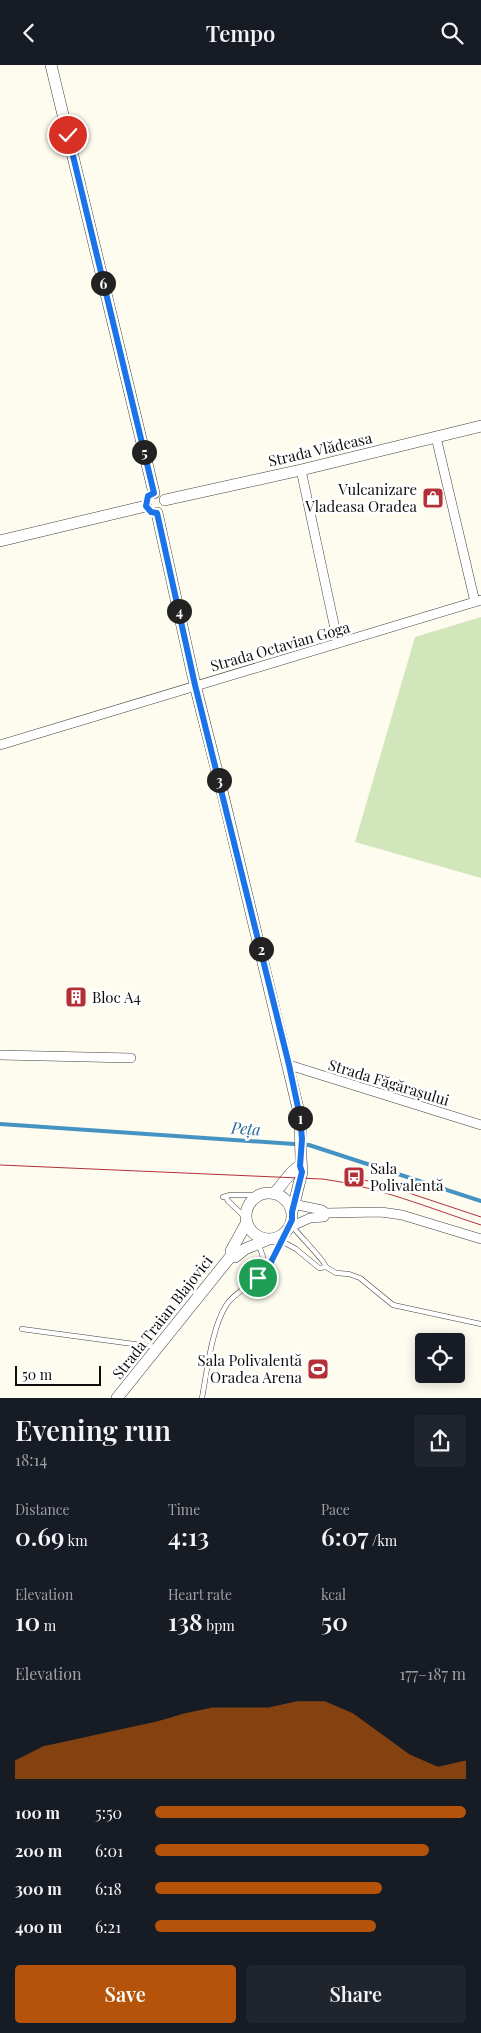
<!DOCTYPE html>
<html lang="en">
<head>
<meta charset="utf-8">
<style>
  :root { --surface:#171b24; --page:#20242c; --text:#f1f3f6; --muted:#9ea1a6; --accent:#b45309 }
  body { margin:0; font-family:"Playfair Display",serif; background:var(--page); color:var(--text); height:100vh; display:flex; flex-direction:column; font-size:19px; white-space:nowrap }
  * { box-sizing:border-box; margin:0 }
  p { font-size:16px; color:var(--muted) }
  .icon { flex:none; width:28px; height:28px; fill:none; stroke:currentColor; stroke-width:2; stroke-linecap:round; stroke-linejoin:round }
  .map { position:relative; height:1333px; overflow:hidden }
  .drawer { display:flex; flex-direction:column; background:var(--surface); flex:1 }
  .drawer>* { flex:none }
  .buttons { position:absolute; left:415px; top:1268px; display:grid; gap:10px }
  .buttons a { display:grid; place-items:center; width:50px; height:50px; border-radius:5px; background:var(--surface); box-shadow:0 2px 12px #0003; font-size:25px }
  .scale { position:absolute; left:15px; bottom:12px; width:86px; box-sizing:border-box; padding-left:5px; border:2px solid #0e0e0e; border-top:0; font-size:14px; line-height:18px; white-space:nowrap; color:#0e0e0e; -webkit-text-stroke:4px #fff; paint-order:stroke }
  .pin { position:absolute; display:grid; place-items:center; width:42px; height:42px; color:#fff; margin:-21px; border:2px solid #fff; border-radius:50%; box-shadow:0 1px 5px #0007 }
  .km { position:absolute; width:25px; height:25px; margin:-12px; border-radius:50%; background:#222; color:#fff; font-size:14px; line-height:25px; text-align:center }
  .round { display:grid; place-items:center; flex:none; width:52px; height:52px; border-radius:5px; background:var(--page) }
  .head { display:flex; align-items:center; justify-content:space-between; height:85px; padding:0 15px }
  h1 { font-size:28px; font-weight:600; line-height:38px }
  .stats { display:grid; grid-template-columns:repeat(3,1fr); gap:8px; height:85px; padding:5px 15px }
  .stats div { display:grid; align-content:center }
  .stats b { font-size:25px; font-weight:600 }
  .stats small { font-size:14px; font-weight:400 }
  .stats p { font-size:14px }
  .chart { height:140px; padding:10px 15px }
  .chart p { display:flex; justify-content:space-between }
  .chart svg { width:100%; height:90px; margin-top:5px; fill:var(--accent); opacity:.7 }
  .button { display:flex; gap:10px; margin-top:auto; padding:10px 15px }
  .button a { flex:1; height:58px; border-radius:5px; background:var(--accent); color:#fff; font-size:20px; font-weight:600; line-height:58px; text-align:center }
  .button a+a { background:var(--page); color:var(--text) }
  ul { padding:0 15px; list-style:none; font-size:16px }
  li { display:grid; grid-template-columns:80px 60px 1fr; align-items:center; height:38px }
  li i { height:12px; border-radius:6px; background:var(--accent) }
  header { display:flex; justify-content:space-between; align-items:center; height:65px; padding:0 15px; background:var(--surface); font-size:22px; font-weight:600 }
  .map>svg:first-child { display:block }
  .green { fill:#d2e6bb }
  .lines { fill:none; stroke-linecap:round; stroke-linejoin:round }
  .stream { stroke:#4493c3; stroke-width:4 }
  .service-casing { stroke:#414141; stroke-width:5.5 }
  .minor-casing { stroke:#414141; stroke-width:10 }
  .tertiary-casing { stroke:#414141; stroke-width:12 }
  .service { stroke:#fff; stroke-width:4.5 }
  .minor { stroke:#fff; stroke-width:9 }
  .tertiary { stroke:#fff; stroke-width:11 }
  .tram { stroke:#b43039; stroke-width:1 }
  .route-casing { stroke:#fff; stroke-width:10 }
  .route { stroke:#1a73e8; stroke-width:6 }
  .labels { text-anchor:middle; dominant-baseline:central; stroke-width:5; stroke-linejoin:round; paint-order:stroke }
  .street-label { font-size:15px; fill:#0e0e0e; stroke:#fff }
  .poi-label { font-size:15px; fill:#0e0e0e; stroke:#fff; text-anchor:end }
  .water-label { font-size:16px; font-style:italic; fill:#206596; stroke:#fff }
</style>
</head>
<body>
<header><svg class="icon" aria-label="back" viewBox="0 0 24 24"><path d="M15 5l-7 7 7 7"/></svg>Tempo<svg class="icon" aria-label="search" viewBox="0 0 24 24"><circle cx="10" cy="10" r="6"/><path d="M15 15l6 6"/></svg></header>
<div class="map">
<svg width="481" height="1333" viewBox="0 0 481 1333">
  <rect width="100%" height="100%" fill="#fefbef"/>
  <path class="green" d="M481 552V813L355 777 415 572Z"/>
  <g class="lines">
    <path class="stream" d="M0 1059 309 1080 481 1136"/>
    <g class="service-casing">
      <path id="service" d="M223 1132 230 1130H259
        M226 1132 228 1136 246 1153
        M292 1161C298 1169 326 1197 326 1202L336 1208 349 1209 360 1213 393 1240 481 1259
        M255 1168 263 1192 260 1203 262 1207
        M276 1173 296 1184 319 1203 326 1202
        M22 1264 156 1282
        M202 1333C207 1306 212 1261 227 1239 236 1226 253 1221 262 1207H266L287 1165"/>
    </g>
    <g class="minor-casing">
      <path id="minor" d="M436 372 475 537
        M301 405 338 578
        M0 680 481 535
        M0 990 131 993
        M289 1000 481 1060
        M288 1138 322 1145 326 1148 381 1147 402 1150 481 1174
        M288 1163 310 1153 324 1152 326 1148"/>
    </g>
    <g class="tertiary-casing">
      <path id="tertiary" d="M51 0 154 428
        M165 435 301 405 481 361
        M157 448 195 620 223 730 300 1052C301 1070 300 1090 302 1107L292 1147
        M0 476 146 441
        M246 1151a23 23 0 1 1 46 0a23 23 0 1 1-46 0Z
        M274 1129C281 1121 292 1104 300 1101
        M231 1191 235 1192 245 1184 269 1174
        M117 1333 231 1191V1186L247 1157"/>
    </g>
    <use href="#service" class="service"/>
    <use href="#minor" class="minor"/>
    <use href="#tertiary" class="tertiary"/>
    <path class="tram" d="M0 1100 322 1114C376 1121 429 1143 481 1160
      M344 1110 388 1121 481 1152"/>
  </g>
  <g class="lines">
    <g class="route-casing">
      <path id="route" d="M68 70 154 428 148 431 146 441 151 447 157 448 195 620 289 1000 300 1052 302 1074 300 1101 302 1107 292 1147V1155L266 1207H262L258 1213"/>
    </g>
    <use href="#route" class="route"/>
  </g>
  <defs>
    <g id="shop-square" transform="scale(1.125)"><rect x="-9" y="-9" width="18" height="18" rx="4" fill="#b43039" stroke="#fff"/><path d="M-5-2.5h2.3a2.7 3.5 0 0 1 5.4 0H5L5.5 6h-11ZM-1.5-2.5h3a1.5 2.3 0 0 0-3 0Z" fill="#fff"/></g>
    <g id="building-square" transform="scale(1.125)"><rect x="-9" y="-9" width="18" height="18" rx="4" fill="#b43039" stroke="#fff"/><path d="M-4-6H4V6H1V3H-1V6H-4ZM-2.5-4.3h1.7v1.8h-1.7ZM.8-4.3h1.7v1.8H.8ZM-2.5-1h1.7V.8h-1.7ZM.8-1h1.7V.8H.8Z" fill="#fff"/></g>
    <g id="bus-square" transform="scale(1.125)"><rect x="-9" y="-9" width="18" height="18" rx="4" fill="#b43039" stroke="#fff"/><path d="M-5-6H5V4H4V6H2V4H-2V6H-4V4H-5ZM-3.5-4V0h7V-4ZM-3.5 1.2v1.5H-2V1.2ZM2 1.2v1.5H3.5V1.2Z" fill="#fff"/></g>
    <g id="stadium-square" transform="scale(1.125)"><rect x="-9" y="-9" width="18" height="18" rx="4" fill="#b43039" stroke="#fff"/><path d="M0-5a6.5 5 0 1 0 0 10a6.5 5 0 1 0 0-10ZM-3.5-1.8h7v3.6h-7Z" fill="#fff"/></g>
  </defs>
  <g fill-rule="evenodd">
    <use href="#shop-square" x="433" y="433"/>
    <use href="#building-square" x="76" y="932"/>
    <use href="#bus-square" x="354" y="1112"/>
    <use href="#stadium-square" x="318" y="1304"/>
  </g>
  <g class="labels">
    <g class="street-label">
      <text transform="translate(320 384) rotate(-13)">Strada Vlădeasa</text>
      <text transform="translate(280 581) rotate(-16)">Strada Octavian Goga</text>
      <text transform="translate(389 1017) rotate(17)">Strada Făgărașului</text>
      <text transform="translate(162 1252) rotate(-52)">Strada Traian Blajovici</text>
    </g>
    <g class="poi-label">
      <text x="417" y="424">Vulcanizare<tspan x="417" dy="17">Vladeasa Oradea</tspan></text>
      <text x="92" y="932" text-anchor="start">Bloc A4</text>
      <text x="370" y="1103" text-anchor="start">Sala<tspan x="370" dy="17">Polivalentă</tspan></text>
      <text x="302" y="1295">Sala Polivalentă<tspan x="302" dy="17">Oradea Arena</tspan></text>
    </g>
    <g class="water-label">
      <text transform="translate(246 1063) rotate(4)">Peța</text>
    </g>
  </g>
</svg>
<div class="buttons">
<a><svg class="icon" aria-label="locate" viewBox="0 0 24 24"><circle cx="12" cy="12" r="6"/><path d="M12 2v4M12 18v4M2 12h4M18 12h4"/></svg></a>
</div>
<div class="scale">50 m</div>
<div class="pin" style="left:258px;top:1213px;background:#1e9e55"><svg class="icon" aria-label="arrive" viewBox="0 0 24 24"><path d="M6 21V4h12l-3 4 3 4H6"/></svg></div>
<div class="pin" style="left:68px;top:70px;background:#d93025"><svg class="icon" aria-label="check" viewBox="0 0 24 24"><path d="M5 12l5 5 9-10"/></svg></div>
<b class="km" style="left:300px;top:1053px">1</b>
<b class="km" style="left:261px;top:884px">2</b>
<b class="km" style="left:219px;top:715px">3</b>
<b class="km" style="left:179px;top:546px">4</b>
<b class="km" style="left:144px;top:387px">5</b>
<b class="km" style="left:103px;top:218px">6</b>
</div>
<section class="drawer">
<div class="head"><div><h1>Evening run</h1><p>18:14</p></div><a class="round"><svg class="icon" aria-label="share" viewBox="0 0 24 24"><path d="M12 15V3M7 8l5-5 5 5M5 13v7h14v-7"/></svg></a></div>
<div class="stats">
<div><p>Distance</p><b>0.69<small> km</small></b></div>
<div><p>Time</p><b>4:13</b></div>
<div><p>Pace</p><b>6:07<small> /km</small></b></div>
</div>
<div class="stats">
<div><p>Elevation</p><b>10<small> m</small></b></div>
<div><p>Heart rate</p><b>138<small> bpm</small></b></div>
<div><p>kcal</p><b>50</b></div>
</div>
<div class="chart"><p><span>Elevation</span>177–187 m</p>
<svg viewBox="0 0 160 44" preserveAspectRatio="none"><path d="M0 44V35L10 28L20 25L30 22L40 19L50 16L60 12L70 9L80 9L90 9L100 6L110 6L120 12L130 22L140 32L150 38L160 35V44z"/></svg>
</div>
<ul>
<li><b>100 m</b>5:50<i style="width:100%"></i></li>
<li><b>200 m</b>6:01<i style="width:88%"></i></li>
<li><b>300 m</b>6:18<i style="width:73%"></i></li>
<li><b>400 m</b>6:21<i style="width:71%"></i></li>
</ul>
<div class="button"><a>Save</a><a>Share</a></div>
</section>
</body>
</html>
